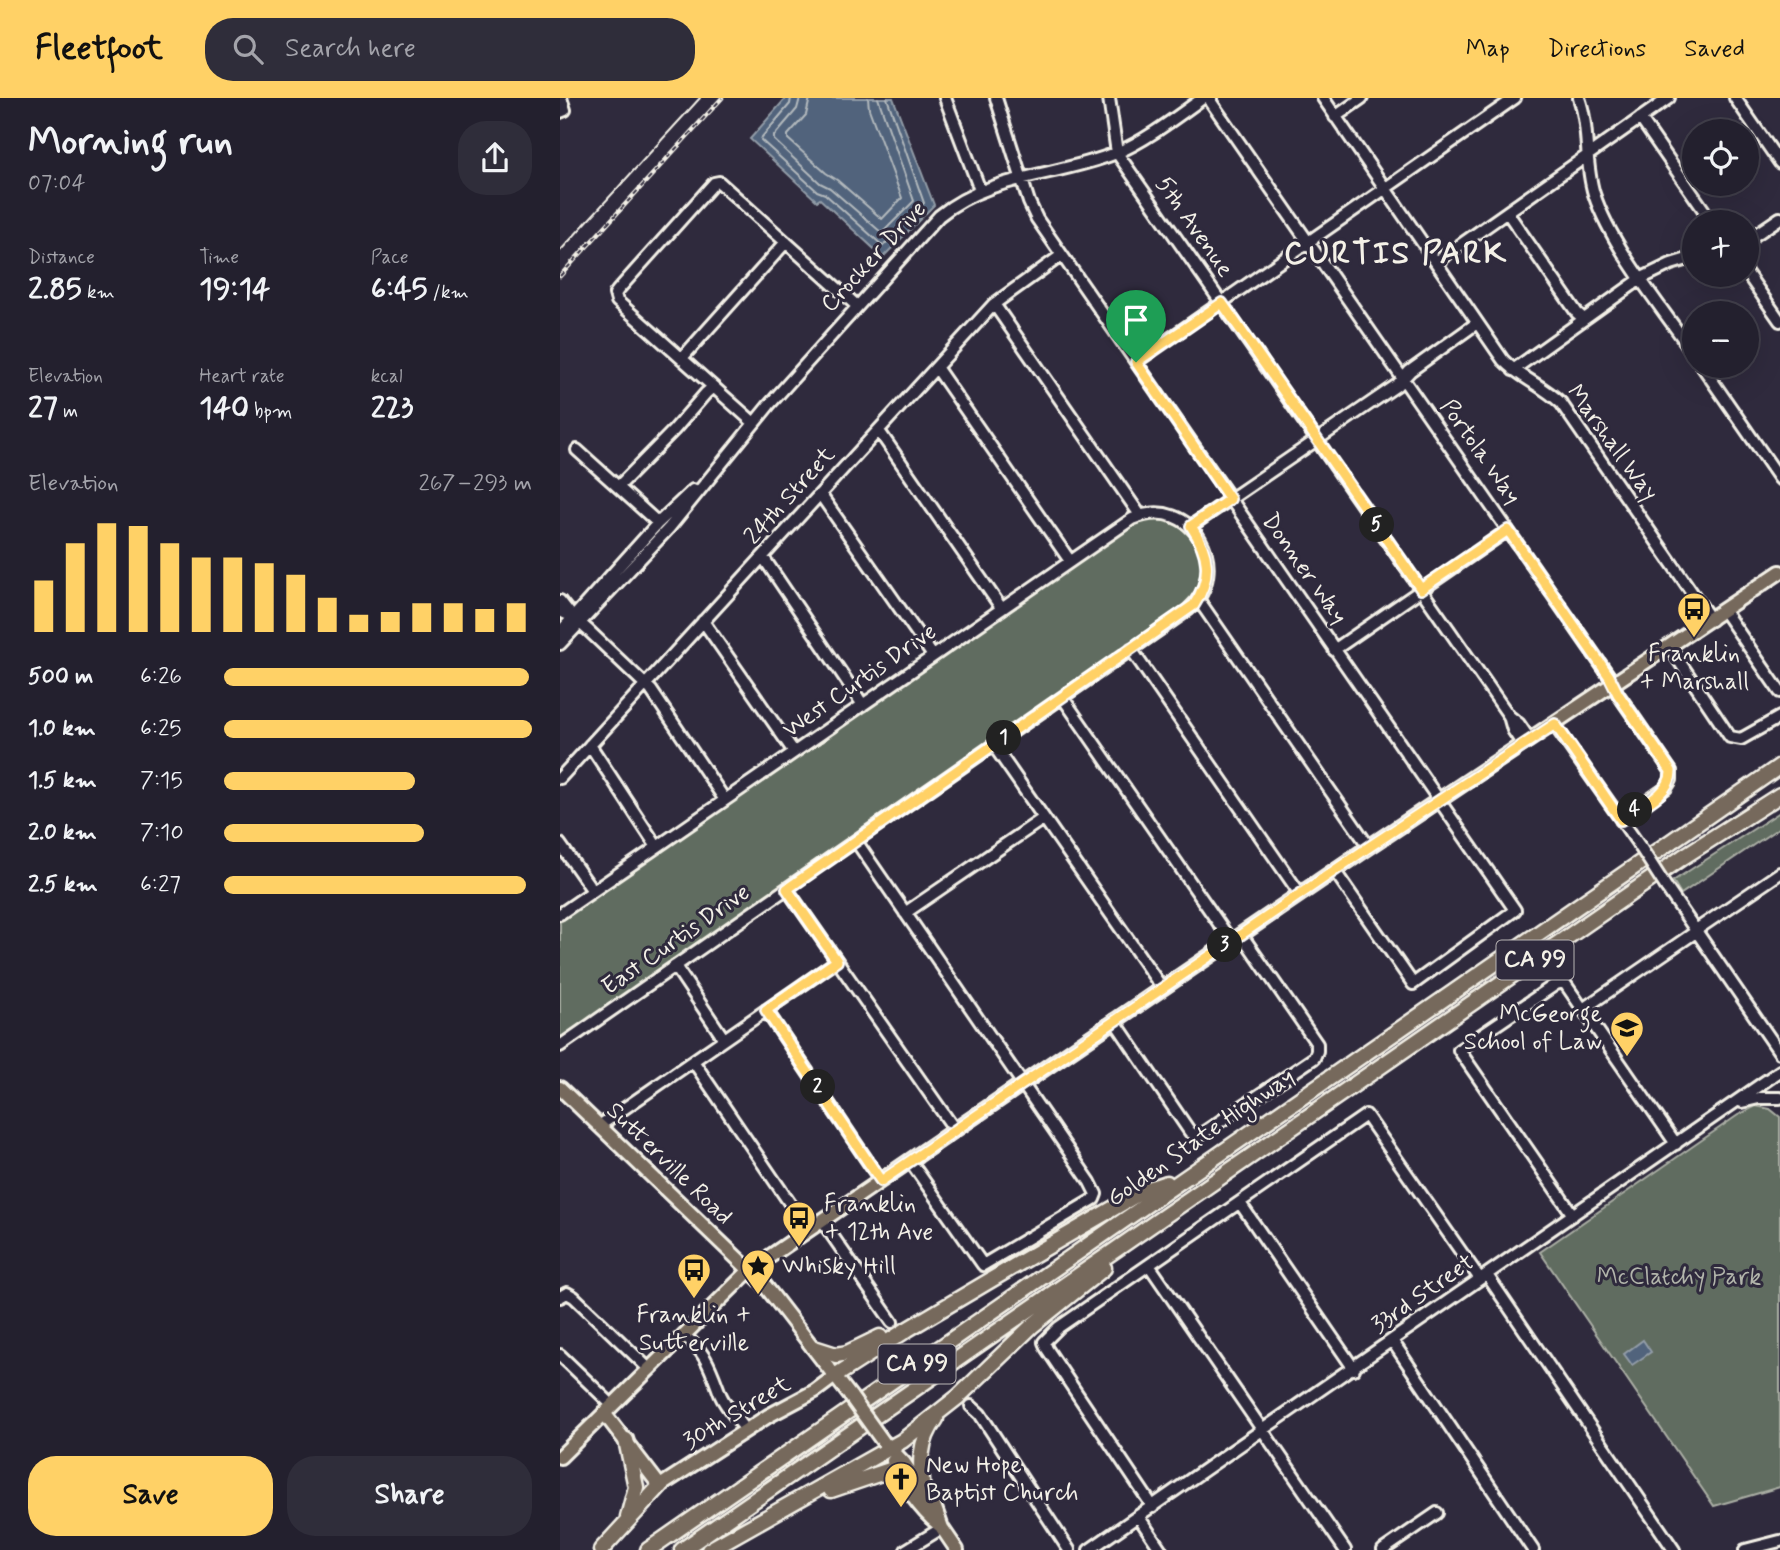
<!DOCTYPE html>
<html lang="en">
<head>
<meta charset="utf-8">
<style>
  :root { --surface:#23202e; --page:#2f2d3a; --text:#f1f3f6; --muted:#a3a3aa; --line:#403e4a; --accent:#ffd166 }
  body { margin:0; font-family:Mynerve,sans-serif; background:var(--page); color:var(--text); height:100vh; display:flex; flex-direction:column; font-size:26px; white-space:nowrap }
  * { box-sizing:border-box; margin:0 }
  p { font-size:23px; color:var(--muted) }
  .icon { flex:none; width:38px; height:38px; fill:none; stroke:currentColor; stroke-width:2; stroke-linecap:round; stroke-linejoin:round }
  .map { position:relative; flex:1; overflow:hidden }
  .side { display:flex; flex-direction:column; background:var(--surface); width:560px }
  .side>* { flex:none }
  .buttons { position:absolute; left:1122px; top:21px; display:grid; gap:14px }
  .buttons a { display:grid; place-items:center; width:77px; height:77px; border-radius:50%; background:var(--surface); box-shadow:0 7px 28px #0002,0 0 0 2px var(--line); font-size:35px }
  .pin { position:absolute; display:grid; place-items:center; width:60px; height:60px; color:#fff; margin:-72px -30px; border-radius:50% 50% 50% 0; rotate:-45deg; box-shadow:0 0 7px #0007 }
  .pin .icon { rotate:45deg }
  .km { position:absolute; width:35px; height:35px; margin:-18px; border-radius:50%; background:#222; color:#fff; font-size:19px; line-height:35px; text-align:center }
  .round { display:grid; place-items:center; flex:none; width:74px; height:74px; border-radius:28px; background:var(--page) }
  .headline { display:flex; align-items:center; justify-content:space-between; height:119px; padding:0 28px }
  h1 { font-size:38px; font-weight:700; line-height:52px }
  .figures { display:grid; grid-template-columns:repeat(3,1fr); gap:10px; height:119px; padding:7px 28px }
  .figures div { display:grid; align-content:center }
  .figures b { font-size:30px; font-weight:700 }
  .figures small { font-size:19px; font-weight:400 }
  .figures p { font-size:19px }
  .chart { height:196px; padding:14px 28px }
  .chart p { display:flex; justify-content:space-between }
  .chart svg { width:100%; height:126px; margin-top:7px; stroke:var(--accent); stroke-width:6 }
  .cta { display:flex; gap:14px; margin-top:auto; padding:14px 28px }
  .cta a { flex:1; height:80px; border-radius:28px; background:var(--accent); color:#111; font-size:28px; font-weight:700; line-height:80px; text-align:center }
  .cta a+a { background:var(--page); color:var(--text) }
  ul { padding:0 28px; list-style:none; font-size:23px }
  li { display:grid; grid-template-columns:112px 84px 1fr; align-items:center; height:52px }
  li i { height:18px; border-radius:9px; background:var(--accent) }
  header { display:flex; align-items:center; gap:42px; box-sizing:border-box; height:98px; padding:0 35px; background:var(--accent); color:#111 }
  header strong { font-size:33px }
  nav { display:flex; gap:38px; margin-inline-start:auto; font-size:24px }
  .search { width:490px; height:63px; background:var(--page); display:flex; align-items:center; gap:18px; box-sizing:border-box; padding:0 24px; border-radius:28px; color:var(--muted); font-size:26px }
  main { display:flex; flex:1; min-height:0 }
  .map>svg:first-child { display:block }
  .green { fill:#616c61; stroke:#aaaea4; stroke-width:2 }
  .water { fill:#51647c; stroke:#929ca7; stroke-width:2 }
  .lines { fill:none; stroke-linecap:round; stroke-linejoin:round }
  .shore { stroke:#b3b9bd; stroke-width:2 }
  .minor-casing { stroke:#f4f1e8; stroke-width:16 }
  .major-casing { stroke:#f4f1e8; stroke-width:18 }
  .highway-casing { stroke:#f4f1e8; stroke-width:19 }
  .minor { stroke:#2f2a3d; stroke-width:10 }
  .major { stroke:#76695c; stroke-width:12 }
  .highway { stroke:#76695c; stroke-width:14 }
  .tram { stroke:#f4f1e8; stroke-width:2 }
  .rail-casing { stroke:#f4f1e8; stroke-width:4.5 }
  .rail { stroke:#2f2a3d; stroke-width:2; stroke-dasharray:5; stroke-linecap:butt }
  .minor-bridge-casing { stroke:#f4f1e8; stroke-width:16; stroke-linecap:butt }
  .major-bridge-casing { stroke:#f4f1e8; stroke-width:18; stroke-linecap:butt }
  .minor-bridge { stroke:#2f2a3d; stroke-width:10 }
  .major-bridge { stroke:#76695c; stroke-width:12 }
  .route-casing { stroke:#fff; stroke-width:14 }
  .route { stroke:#ffd166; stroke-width:9 }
  .labels { text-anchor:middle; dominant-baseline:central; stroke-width:6; stroke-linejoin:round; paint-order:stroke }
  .shield { fill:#2f2a3d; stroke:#b9b5b5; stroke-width:2 }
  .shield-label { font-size:23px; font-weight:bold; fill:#f4f1e8 }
  .street-label { font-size:24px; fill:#f4f1e8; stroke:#2f2a3d }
  .poi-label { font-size:24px; fill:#f4f1e8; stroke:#2f2a3d; text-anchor:start }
  .park-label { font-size:24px; fill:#b2b5ab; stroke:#2f2a3d }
  .district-label { font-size:32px; font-weight:bold; letter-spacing:2px; fill:#f4f1e8; stroke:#2f2a3d }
</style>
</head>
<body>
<header>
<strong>Fleetfoot</strong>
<div class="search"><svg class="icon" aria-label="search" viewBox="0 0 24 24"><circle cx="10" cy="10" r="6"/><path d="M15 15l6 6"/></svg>Search here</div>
<nav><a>Map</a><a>Directions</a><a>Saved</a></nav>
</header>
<main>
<section class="side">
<div class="headline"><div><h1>Morning run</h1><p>07:04</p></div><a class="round"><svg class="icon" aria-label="share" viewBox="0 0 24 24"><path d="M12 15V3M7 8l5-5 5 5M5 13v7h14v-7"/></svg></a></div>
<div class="figures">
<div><p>Distance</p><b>2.85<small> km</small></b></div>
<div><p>Time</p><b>19:14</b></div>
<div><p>Pace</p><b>6:45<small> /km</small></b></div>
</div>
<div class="figures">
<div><p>Elevation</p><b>27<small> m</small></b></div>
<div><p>Heart rate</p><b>140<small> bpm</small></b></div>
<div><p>kcal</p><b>223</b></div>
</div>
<div class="chart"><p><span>Elevation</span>267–293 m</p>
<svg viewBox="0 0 160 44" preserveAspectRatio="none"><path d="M5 44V26M15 44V13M25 44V6M35 44V7M45 44V13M55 44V18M65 44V18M75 44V20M85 44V24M95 44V32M105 44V38M115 44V37M125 44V34M135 44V34M145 44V36M155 44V34"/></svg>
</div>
<ul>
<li><b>500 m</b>6:26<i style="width:99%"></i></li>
<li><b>1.0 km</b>6:25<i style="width:100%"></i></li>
<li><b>1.5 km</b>7:15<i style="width:62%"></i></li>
<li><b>2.0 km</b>7:10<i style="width:65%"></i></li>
<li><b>2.5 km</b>6:27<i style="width:98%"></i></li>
</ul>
<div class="cta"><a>Save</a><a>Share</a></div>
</section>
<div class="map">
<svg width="1220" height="1452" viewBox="0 0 1220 1452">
  <rect width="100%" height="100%" fill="#2f2a3d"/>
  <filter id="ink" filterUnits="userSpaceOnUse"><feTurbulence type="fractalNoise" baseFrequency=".0143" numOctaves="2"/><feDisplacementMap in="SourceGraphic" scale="14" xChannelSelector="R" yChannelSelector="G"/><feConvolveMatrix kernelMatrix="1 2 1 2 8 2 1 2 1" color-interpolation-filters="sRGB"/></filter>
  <g filter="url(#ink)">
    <path class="green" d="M592 420C642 426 657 474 624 510L0 944V820L567 426Z
      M1220 714V729L1121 796 1113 783Z
      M1196 1008 1210 1011 1220 1019V1389L1154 1408 980 1154 1178 1017Z"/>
    <path class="water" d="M226 0H333L374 107 323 159 260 101 257 103 190 41Z
      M1083 1242 1091 1254 1072 1267 1064 1256Z"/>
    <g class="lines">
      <path class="shore" d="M231 0 230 6 202 39 201 42 257 93 265 96 323 148 364 105 327 0
        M240 0 237 11 214 38V42L260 85 270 90 322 135 354 103 318 0
        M250 0 246 17 228 37V41L266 75 277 82 322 121 342 100 309 11 308 0"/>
      <g class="minor-casing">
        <path id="minor" d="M385 0 420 92
          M436 0 469 104 477 121 955 812 853 886 774 772
          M549 0 557 55 949 618 959 626 970 642
          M651 0V4L1049 578 1058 596 1111 673V682L1106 690 1061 722
          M763 0 943 262C960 280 983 287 1001 305L1151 522
          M1019 0C1030 31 1024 64 1034 96 1051 148 1102 210 1134 256
          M1175 0 1220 65
          M0 14 5 12 1 0
          M775 19 802 0
          M1080 20 1152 124
          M947 114 1017 215 1024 221
          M1186 143 1220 120
          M876 164 1109 0
          M1186 174 1220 223
          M434 206 580 417
          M122 260 226 144
          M576 264 955 0
          M1142 268 1220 381
          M376 269 510 463
          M953 272 1082 180 1111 166 1134 159
          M194 325 57 203 55 196 58 192 154 85 159 84 297 208
          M319 333 442 511
          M17 352 98 425
          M58 389 114 332 146 295 153 289
          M260 396 373 558
          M631 428 837 287 850 273 917 225
          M203 459 303 607
          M638 501 809 749
          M0 503 11 517
          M0 513 13 519 29 533 91 592 165 702
          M1164 513 1220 594
          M143 523 234 654
          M0 534 98 425 133 392
          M0 546 109 430 209 307 379 118C430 76 497 79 556 55 584 44 618 18 643 0
          M1109 548 1170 639 1181 641 1220 619
          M571 551 740 796
          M774 552 948 432
          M503 600 671 843
          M949 618 953 632 963 647
          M994 626 1081 750
          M30 647 97 749
          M434 648 602 890
          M0 680 434 206 502 157
          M296 743 530 1084 536 1096 534 1101 423 1167 350 1063
          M0 746 33 793
          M1106 789 1220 955
          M227 791 395 1032
          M345 815 484 720
          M0 816 572 421C633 394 674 472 628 512L0 948
          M1136 832 1220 775
          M115 868 164 941
          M1023 911 1137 833
          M206 912 321 1083
          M554 922 630 1034 635 1037H640L754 960 757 953V946L681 836
          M133 963 248 1132
          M1182 1004 1199 1000H1220
          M39 1028 277 863
          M680 1105 794 1271
          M1013 1117 899 952 996 886 1004 884 1116 1046
          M262 1123 332 1224
          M589 1167 785 1452
          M927 1177 1114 1452
          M0 1199 7 1195 14 1199 89 1271
          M123 1237C146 1253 151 1272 160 1296 166 1310 177 1320 186 1332
          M833 1244 973 1452
          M0 1257 52 1307
          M411 1308 420 1316 509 1452
          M593 1409 487 1251 484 1244 499 1229 806 1017 920 1181
          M578 1418 601 1452
          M346 1452 382 1430
          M529 1452 1220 973
          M823 1452 877 1415
          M1185 1452 1220 1443"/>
      </g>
      <g class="major-casing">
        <path id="major" d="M0 990 203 1185 291 1299
          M44 1315 100 1388 208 1318 255 1293 275 1278
          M325 1345 344 1365 375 1410 382 1430 397 1452
          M0 1359 190 1172 809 749 1220 474
          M333 1363C342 1386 360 1411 379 1427"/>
      </g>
      <g class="highway-casing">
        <path id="highway" d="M254 1250 276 1257 287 1255 320 1239
          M275 1278 348 1231 463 1163 583 1093 607 1085
          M66 1342 76 1389 68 1419
          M271 1392 336 1370
          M363 1393C360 1367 358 1344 376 1321
          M41 1452 100 1388
          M88 1452 1220 668
          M122 1452 1123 759 1220 697
          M149 1452 342 1343 398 1299 473 1227 544 1170"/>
      </g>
      <use href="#minor" class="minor"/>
      <use href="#major" class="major"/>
      <use href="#highway" class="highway"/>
      <path class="tram" d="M0 153 140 0"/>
      <g class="rail-casing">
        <path id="rail" d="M0 178 162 0"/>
      </g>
      <use href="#rail" class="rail"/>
      <g class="minor-bridge-casing">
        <path id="minor-bridge" d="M1081 750 1106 789"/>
      </g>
      <g class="major-bridge-casing">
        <path id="major-bridge" d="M291 1299 324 1345"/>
      </g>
      <use href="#minor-bridge" class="minor-bridge"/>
      <use href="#major-bridge" class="major-bridge"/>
    </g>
  </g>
  <g class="lines" filter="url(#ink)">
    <g class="route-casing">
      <path id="route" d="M662 205 861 491 948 432 1049 578 1058 596 1111 673C1112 696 1078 710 1061 722L995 626 809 749 321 1083 206 912 277 863 227 791 634 507C653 478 649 455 631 428L670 401 576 264Z"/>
    </g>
    <use href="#route" class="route"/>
  </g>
  <defs>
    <g id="bus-pin" transform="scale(1.75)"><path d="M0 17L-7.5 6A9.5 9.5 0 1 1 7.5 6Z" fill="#ffd166" stroke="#2f2a3d"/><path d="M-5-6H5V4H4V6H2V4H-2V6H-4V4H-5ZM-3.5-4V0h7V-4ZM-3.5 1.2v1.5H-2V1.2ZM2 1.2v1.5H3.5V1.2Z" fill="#111"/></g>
    <g id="university-pin" transform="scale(1.75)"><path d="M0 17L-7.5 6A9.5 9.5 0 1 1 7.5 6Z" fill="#ffd166" stroke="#2f2a3d"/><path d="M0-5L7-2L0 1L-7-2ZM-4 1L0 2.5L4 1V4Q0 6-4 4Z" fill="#111"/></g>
    <g id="sight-pin" transform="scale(1.75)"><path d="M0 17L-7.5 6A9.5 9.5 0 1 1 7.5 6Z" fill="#ffd166" stroke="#2f2a3d"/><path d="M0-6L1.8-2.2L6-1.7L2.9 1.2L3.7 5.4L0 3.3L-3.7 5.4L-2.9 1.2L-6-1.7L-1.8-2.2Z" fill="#111"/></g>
    <g id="church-pin" transform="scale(1.75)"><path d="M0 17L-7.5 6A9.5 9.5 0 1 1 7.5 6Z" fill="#ffd166" stroke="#2f2a3d"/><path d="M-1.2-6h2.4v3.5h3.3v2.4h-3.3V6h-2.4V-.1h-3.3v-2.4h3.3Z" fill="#111"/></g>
  </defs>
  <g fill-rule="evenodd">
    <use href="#bus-pin" x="1134" y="511"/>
    <use href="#university-pin" x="1067" y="930"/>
    <use href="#bus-pin" x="239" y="1120"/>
    <use href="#sight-pin" x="198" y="1168"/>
    <use href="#bus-pin" x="134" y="1172"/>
    <use href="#church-pin" x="341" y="1381"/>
  </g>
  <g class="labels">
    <g class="shield">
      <rect x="936.5" y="842.5" width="77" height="39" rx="5"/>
      <rect x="318.5" y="1246.5" width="77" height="39" rx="5"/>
    </g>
    <g class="shield-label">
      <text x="975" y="862">CA 99</text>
      <text x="357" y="1266">CA 99</text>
    </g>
    <g class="street-label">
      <text transform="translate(634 129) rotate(55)">5th Avenue</text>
      <text transform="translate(314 159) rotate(-47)">Crocker Drive</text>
      <text transform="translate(1052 345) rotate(54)">Marshall Way</text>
      <text transform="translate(920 354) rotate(55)">Portola Way</text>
      <text transform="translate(230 398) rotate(-48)">24th Street</text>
      <text transform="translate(744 471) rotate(55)">Donner Way</text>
      <text transform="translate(300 583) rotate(-35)">West Curtis Drive</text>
      <text transform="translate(116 842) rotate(-35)">East Curtis Drive</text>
      <text transform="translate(641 1040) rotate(-35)">Golden State Highway</text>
      <text transform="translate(109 1066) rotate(44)">Sutterville Road</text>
      <text transform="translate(863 1196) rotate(-35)">33rd Street</text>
      <text transform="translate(177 1315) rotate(-31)">30th Street</text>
    </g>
    <g class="poi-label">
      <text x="1134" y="556" text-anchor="middle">Franklin<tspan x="1134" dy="28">+ Marshall</tspan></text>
      <text x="1042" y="916" text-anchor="end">McGeorge<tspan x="1042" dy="28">School of Law</tspan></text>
      <text x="264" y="1106">Franklin<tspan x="264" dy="28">+ 12th Ave</tspan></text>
      <text x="222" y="1168">Whisky Hill</text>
      <text x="134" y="1217" text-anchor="middle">Franklin +<tspan x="134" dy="28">Sutterville</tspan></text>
      <text x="366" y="1367">New Hope<tspan x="366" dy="28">Baptist Church</tspan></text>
    </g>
    <g class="park-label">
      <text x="1119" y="1179">McClatchy Park</text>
    </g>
    <g class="district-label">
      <text x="836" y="156">CURTIS PARK</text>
    </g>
  </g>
</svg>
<div class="buttons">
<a><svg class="icon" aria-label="locate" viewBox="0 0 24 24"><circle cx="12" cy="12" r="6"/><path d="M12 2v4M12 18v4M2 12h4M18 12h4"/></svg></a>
<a>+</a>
<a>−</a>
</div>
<div class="pin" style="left:576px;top:264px;background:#1e9e55"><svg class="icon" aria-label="arrive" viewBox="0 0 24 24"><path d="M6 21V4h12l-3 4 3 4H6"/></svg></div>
<b class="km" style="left:444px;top:640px">1</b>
<b class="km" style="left:258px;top:989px">2</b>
<b class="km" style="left:665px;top:847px">3</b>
<b class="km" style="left:1075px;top:712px">4</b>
<b class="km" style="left:817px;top:427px">5</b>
</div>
</main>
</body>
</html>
